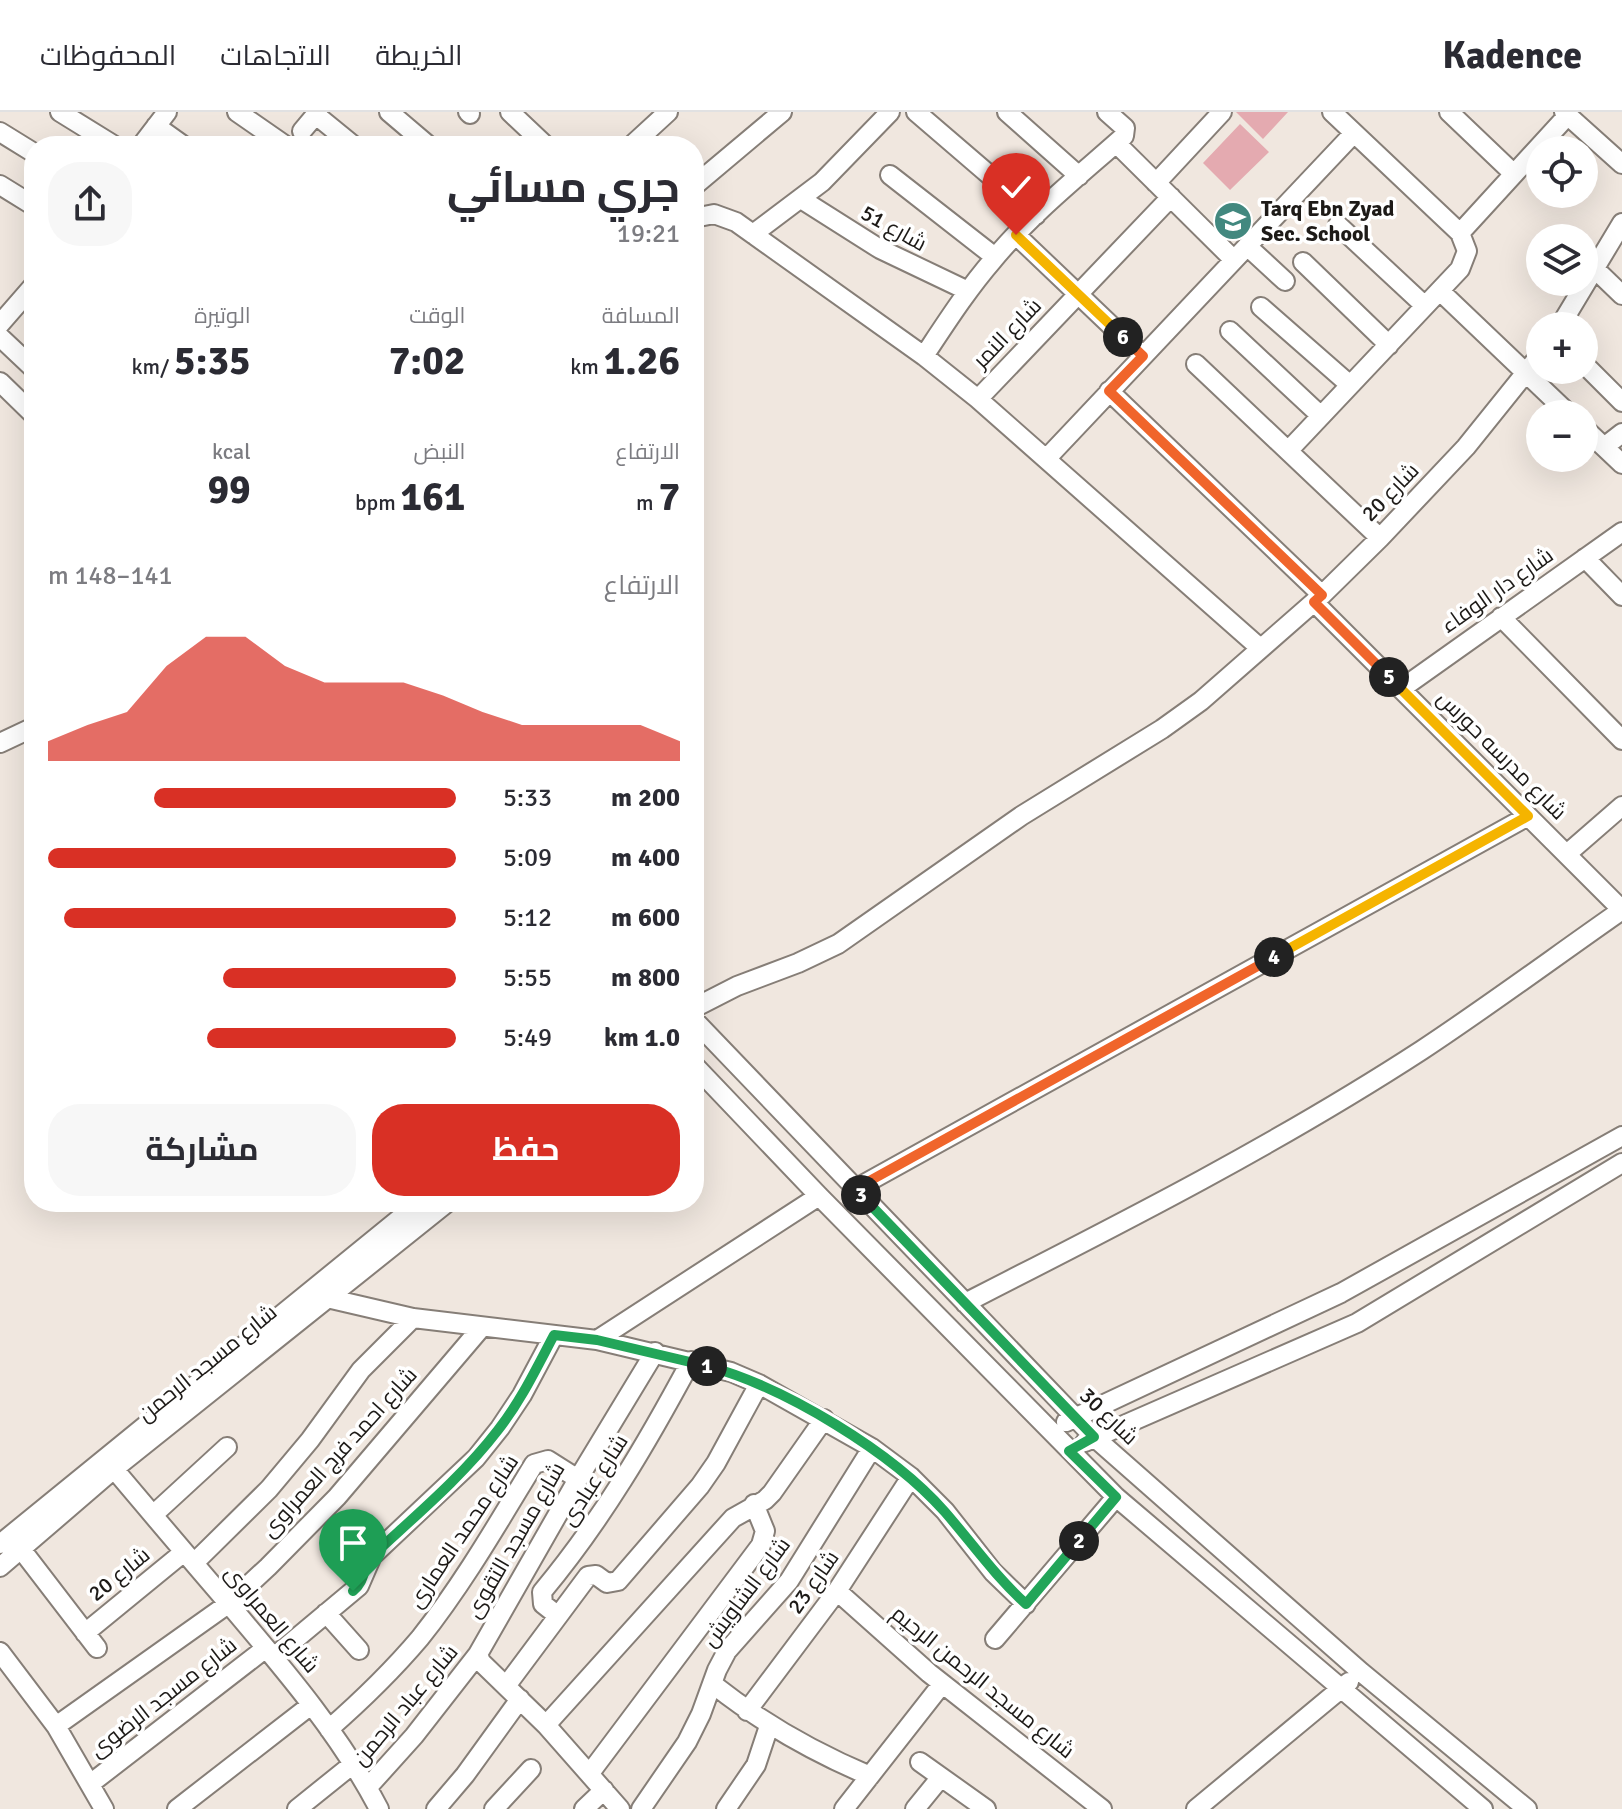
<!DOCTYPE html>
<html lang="ar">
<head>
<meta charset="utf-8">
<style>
  :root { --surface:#fff; --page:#f7f7f7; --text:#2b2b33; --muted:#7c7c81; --line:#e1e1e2; --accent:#d93025 }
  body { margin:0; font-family:Signika,Cairo,sans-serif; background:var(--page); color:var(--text); direction:rtl; height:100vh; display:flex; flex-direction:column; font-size:30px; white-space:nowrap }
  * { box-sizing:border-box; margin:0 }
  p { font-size:26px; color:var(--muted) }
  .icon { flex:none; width:44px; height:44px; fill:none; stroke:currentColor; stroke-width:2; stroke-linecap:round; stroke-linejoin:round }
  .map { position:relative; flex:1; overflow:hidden; direction:ltr }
  .sheet { position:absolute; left:24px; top:24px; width:680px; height:1076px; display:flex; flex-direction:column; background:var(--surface); border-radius:32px; box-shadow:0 8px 32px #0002; direction:rtl }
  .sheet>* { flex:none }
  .tools { position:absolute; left:1526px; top:24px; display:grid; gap:16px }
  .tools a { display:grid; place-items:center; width:72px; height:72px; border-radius:50%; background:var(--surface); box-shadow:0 8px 32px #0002; font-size:40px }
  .pin { position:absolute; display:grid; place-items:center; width:68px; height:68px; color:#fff; margin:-82px -34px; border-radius:50% 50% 50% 0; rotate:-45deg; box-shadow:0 0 8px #0007 }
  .pin .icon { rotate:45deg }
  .km { position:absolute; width:40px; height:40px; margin:-20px; border-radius:50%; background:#222; color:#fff; font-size:22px; line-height:40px; text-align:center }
  .round { display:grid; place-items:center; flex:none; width:84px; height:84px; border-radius:32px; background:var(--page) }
  .headline { display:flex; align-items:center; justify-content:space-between; height:136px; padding:0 24px }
  h1 { font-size:44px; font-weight:700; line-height:60px }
  .stats { display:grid; grid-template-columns:repeat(3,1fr); gap:12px; height:136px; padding:8px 24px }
  .stats div { display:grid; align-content:center }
  .stats b { font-size:40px; font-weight:700 }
  .stats small { font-size:22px; font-weight:400 }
  .stats p { font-size:22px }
  .chart { height:224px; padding:16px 24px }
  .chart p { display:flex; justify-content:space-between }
  .chart svg { width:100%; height:144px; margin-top:8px; fill:var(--accent); opacity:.7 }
  .action { display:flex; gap:16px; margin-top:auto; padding:16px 24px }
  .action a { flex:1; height:92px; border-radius:32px; background:var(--accent); color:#fff; font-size:32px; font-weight:700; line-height:92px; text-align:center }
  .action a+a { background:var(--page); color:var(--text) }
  ul { padding:0 24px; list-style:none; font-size:26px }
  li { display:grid; grid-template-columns:128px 96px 1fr; align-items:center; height:60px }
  li i { height:20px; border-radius:10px; background:var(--accent) }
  header { display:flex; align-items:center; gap:48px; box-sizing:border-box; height:112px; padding:0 40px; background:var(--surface); border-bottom:2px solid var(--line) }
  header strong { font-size:38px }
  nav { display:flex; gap:44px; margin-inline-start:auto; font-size:28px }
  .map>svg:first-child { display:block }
  .green { fill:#e4aab0 }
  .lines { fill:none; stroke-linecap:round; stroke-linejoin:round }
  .minor-casing { stroke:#867e77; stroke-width:22 }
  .minor { stroke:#fff; stroke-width:18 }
  .split-1-casing { stroke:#fff; stroke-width:16 }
  .split-2-casing { stroke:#fff; stroke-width:16 }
  .split-3-casing { stroke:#fff; stroke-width:16 }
  .split-4-casing { stroke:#fff; stroke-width:16 }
  .split-5-casing { stroke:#fff; stroke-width:16 }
  .split-6-casing { stroke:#fff; stroke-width:16 }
  .split-7-casing { stroke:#fff; stroke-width:16 }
  .split-1 { stroke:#22a559; stroke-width:10 }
  .split-2 { stroke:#22a559; stroke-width:10 }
  .split-3 { stroke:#22a559; stroke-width:10 }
  .split-4 { stroke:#f0652b; stroke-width:10 }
  .split-5 { stroke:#f5b400; stroke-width:10 }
  .split-6 { stroke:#f0652b; stroke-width:10 }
  .split-7 { stroke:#f5b400; stroke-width:10 }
  .labels { text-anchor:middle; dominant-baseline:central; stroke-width:7; stroke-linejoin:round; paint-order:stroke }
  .poi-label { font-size:22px; font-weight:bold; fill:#1d1a17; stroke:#fff; text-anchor:start }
  .street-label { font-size:22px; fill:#1d1a17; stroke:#fff }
</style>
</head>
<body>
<header>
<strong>Kadence</strong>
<nav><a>الخريطة</a><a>الاتجاهات</a><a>المحفوظات</a></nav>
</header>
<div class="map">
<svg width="1622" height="1697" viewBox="0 0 1622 1697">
  <rect width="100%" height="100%" fill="#f0e7df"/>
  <path class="green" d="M1236 0H1288L1263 27Z
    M1240 12 1269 40 1230 78 1203 51Z"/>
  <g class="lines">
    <g class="minor-casing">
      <path id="minor" d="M60 0 115 34
        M237 0 286 34
        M389 0 429 34
        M468 0 470 2
        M510 0 546 34
        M916 0 1036 103
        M1007 0 1079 64
        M1449 0 1514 62
        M1564 0 1622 52
        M316 3 354 34
        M156 14 184 34
        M302 19 318 0
        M0 20 34 41
        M1116 31 1234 148
        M141 34 167 0
        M631 34 668 0
        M890 63 995 145
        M1156 71 1222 0
        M0 73 34 94
        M694 74 782 0
        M801 87 880 137 968 179
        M694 106 714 102 736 110 924 244 978 287 1260 536
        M1338 113 1425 194
        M1460 121 1568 3
        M753 122 822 70 890 0
        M1016 123 1143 244
        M1247 134 1285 169
        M1303 150 1389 233
        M1595 157 1622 183
        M1440 179 1569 302
        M1261 195 1350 273
        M0 212 34 173
        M1560 214 1622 111
        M1230 219 1321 304
        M0 225 34 257
        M924 244C946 211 967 178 993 148 1031 102 1079 64 1124 24L1125 16 1107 0
        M1196 252 1380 426
        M1584 252 1622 290
        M0 270 34 303
        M1109 279 1322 483
        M978 287 1171 85
        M1584 316 1622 352
        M1604 335 1622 321
        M1288 339 1460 157 1467 139 1460 121 1332 0
        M1047 346 1354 21
        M1585 446 1622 484
        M1314 490 1622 798
        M1501 505 1622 628
        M1401 577 1622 420
        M0 631 34 615
        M1568 741 1622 694
        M694 896 737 874 798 851 838 832 1021 704 1162 617 1201 589 1322 483 1380 426 1466 335 1540 243
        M694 908 1094 1325 1361 1560 1527 1697
        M694 953 819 1084 1116 1385 1483 1697
        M855 1077 1528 704
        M327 1186 413 1206 597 1228 731 1260 759 1272 872 1336 911 1365 945 1399 993 1460 1026 1492
        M965 1191C1120 1112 1276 1033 1422 938 1490 893 1556 844 1622 798
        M597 1228 819 1084
        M1066 1310 1341 1181 1622 1024
        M1085 1330 1357 1211 1622 1051
        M114 1357C152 1402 190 1447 228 1491 283 1556 340 1622 379 1697
        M153 1403 227 1335
        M0 1432 420 1090
        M21 1437 97 1536
        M194 1451 269 1377 310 1328 361 1258 413 1206
        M0 1455 114 1357 448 1090
        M837 1479 929 1561 1102 1697
        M326 1501 359 1538
        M557 1503 543 1492 542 1480C602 1408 647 1331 691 1249
        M85 1521 184 1440
        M995 1527 1116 1385
        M0 1540 56 1614 104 1697
        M274 1545 359 1474 372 1444 476 1346 500 1316 522 1283 554 1223
        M714 1573C762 1611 813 1640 870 1664
        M506 1574 588 1464 596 1463 607 1471 618 1469 700 1374 716 1351 759 1272
        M747 1599 837 1479 911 1365
        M546 1613 733 1406 765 1388 772 1381 824 1307
        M56 1614 228 1492 268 1455 337 1385 481 1216
        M329 1617C361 1589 392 1559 420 1526 463 1472 498 1411 534 1352L548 1348 578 1367
        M920 1650 986 1697
        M590 1661 761 1433 765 1419 754 1392
        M90 1672 266 1536
        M368 1675 414 1624 478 1542
        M177 1697 311 1593
        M297 1697 353 1652
        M436 1697 465 1663 520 1587
        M494 1697 531 1657
        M584 1697 604 1678
        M620 1697 546 1613 481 1550 478 1542 578 1367 655 1240
        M641 1697 687 1630 701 1602 717 1558 727 1539 789 1469 872 1336
        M726 1697 756 1653 769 1614
        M844 1697 942 1572
        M915 1697 941 1665
        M1196 1697 1349 1570"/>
    </g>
    <use href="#minor" class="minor"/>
  </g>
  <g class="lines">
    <g class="split-1-casing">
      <path id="split-1" d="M353 1479C365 1470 363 1455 372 1444 415 1404 462 1365 498 1318 521 1289 537 1255 554 1223L597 1228 707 1254"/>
    </g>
    <g class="split-2-casing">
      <path id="split-2" d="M707 1254C785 1275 892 1340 945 1400 972 1431 995 1464 1026 1492L1079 1429"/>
    </g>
    <g class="split-3-casing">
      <path id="split-3" d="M861 1083 1094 1325 1069 1339 1116 1385 1079 1429"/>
    </g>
    <g class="split-4-casing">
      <path id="split-4" d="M861 1083 855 1077 1274 845"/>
    </g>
    <g class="split-5-casing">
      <path id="split-5" d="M1274 845 1528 704 1389 565"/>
    </g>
    <g class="split-6-casing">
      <path id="split-6" d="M1123 225 1143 244 1109 279 1322 483 1314 490 1389 565"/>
    </g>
    <g class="split-7-casing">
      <path id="split-7" d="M1016 123 1123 225"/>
    </g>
    <use href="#split-1" class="split-1"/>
    <use href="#split-2" class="split-2"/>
    <use href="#split-3" class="split-3"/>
    <use href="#split-4" class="split-4"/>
    <use href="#split-5" class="split-5"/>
    <use href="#split-6" class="split-6"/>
    <use href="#split-7" class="split-7"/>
  </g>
  <defs>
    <g id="school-disc" transform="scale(2)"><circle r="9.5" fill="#42887f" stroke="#fff"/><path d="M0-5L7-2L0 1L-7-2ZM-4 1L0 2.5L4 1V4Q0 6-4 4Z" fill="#fff"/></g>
  </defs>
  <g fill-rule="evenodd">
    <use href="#school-disc" x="1233" y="109"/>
  </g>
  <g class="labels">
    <g class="poi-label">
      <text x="1261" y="96">Tarq Ebn Zyad<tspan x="1261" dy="25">Sec. School</tspan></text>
    </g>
    <g class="street-label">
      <text transform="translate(894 116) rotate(29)">شارع 51</text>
      <text transform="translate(1007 221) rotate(-46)">شارع النمر</text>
      <text transform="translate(1390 380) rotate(-46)">شارع 20</text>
      <text transform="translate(1497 478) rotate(-35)">شارع دار الوفاء</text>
      <text transform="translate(1502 643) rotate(45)">شارع مدرسه حورس</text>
      <text transform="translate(207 1251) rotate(-39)">شارع مسجد الرحمن</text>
      <text transform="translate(1109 1304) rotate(44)">شارع 30</text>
      <text transform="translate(339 1340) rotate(-48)">شارع احمد فرج العمراوى</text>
      <text transform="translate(594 1368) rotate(-57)">شارع عبادى</text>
      <text transform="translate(463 1419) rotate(-56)">شارع محمد العمارى</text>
      <text transform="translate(515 1428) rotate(-60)">شارع مسجد التقوى</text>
      <text transform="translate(119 1462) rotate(-39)">شارع 20</text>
      <text transform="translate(813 1470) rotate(-55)">شارع 23</text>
      <text transform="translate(746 1480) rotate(-53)">شارع الشاويش</text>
      <text transform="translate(272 1507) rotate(50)">شارع العمراوى</text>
      <text transform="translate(983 1570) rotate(39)">شارع مسجد الرحمن الرحيم</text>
      <text transform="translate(163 1585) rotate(-38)">شارع مسجد الرضوى</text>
      <text transform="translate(405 1593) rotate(-50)">شارع عباد الرحمن</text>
    </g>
  </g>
</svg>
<div class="tools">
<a><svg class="icon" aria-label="locate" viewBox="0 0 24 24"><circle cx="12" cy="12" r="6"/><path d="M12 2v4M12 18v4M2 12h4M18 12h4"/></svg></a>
<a><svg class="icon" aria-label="layers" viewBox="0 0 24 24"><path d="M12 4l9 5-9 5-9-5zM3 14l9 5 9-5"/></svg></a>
<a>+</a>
<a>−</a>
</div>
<div class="pin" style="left:353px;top:1479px;background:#1e9e55"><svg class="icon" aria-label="arrive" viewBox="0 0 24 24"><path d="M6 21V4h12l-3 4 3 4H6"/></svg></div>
<div class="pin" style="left:1016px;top:123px;background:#d93025"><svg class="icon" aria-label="check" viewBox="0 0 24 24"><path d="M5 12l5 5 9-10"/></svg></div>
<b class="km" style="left:707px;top:1254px">1</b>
<b class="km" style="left:1079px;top:1429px">2</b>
<b class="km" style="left:861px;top:1083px">3</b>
<b class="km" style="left:1274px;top:845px">4</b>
<b class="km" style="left:1389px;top:565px">5</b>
<b class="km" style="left:1123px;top:225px">6</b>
<section class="sheet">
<div class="headline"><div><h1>جري مسائي</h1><p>19:21</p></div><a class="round"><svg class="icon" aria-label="share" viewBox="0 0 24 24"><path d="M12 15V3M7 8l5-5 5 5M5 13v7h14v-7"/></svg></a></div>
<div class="stats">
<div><p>المسافة</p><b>1.26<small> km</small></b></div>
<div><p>الوقت</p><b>7:02</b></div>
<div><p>الوتيرة</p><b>5:35<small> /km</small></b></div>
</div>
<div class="stats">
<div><p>الارتفاع</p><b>7<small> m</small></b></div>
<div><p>النبض</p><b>161<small> bpm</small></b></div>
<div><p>kcal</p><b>99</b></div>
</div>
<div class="chart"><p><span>الارتفاع</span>141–148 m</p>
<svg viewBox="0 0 160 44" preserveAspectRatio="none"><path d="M0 44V38L10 33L20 29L30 15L40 6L50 6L60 15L70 20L80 20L90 20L100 24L110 29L120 33L130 33L140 33L150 33L160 38V44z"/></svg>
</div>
<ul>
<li><b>200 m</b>5:33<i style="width:74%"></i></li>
<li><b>400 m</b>5:09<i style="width:100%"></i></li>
<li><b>600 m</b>5:12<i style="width:96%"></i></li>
<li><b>800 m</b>5:55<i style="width:57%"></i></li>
<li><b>1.0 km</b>5:49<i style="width:61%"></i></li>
</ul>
<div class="action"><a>حفظ</a><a>مشاركة</a></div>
</section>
</div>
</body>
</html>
